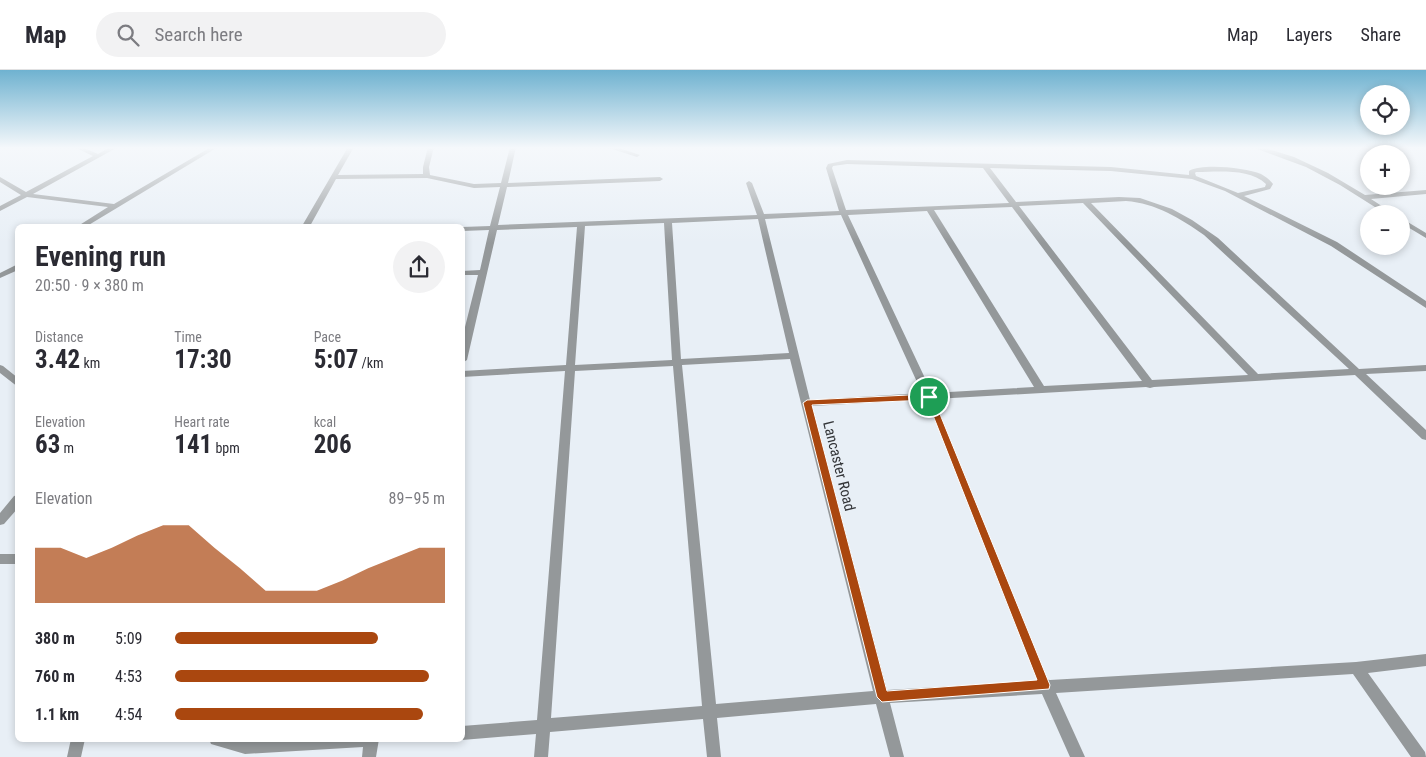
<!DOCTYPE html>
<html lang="en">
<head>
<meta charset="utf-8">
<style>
  :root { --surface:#fff; --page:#f2f2f3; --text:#2b2b33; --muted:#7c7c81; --line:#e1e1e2; --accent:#aa470f }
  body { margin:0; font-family:"Roboto Condensed",sans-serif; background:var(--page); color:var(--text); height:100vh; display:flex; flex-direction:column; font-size:19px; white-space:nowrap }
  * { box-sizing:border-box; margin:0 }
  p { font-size:16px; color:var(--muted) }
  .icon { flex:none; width:28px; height:28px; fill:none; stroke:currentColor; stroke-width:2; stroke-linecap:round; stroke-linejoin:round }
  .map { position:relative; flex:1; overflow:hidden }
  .panel { position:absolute; left:15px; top:154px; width:450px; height:518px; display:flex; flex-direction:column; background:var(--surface); border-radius:8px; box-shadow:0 2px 8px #0003 }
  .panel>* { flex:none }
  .fabs { position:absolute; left:1360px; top:15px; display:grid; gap:10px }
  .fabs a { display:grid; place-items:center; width:50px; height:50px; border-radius:50%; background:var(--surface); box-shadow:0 2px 8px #0003; font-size:25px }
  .pin { position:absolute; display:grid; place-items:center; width:42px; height:42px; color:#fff; margin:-21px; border:2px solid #fff; border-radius:50%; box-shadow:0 1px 5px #0007 }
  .round { display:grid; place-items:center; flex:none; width:52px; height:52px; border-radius:26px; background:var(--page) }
  .head { display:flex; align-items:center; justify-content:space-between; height:85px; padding:0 20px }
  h1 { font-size:28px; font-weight:700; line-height:38px }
  .figures { display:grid; grid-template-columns:repeat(3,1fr); gap:8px; height:85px; padding:5px 20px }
  .figures div { display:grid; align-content:center }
  .figures b { font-size:25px; font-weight:700 }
  .figures small { font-size:14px; font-weight:400 }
  .figures p { font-size:14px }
  .chart { height:140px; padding:10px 20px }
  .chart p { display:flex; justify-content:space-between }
  .chart svg { width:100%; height:90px; margin-top:5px; fill:var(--accent); opacity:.7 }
  ul { padding:0 20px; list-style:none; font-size:16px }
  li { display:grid; grid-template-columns:80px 60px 1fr; align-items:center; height:38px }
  li i { height:12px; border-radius:6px; background:var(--accent) }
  header { display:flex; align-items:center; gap:30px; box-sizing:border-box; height:70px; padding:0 25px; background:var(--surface); border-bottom:1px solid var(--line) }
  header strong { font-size:24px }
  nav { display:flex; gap:28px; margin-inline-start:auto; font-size:18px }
  .search { width:350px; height:45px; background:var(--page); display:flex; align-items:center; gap:12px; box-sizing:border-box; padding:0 18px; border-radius:28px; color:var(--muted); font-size:19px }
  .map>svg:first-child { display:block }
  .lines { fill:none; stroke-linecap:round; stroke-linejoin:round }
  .path-far1 { stroke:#b1b6bc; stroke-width:2.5; stroke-dasharray:4 2.5; stroke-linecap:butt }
  .path { stroke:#b1b6bc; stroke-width:3; stroke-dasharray:5 3; stroke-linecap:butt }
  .street { fill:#94989a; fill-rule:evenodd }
  .route { fill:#aa470f; stroke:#fff; fill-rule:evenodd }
  .labels { text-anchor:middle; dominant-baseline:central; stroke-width:5; stroke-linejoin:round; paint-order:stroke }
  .street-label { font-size:15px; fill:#343639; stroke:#e8eff6 }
</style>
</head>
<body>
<header>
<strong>Map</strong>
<div class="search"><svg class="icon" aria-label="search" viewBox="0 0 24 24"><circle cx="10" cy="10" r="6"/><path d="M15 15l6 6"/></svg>Search here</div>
<nav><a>Map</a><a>Layers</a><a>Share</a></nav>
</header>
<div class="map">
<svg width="1426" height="687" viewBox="0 0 1426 687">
  <rect width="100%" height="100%" fill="#e8eff6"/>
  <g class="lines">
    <path class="path-far1" d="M933 335 969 425"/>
    <path class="path" d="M968 424 1040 604"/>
    <path class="street" d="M74 77H82L98 84 110 77H118L33 124 114 134 211 77H218L87 156H78L108 137 27 127 0 141V136L21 125 0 112V107L26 122 93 86Z
      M348 77H354L338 105 423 104V97L428 77H434L429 97 430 105 474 114 501 113 510 77H516L508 113 660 107 663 109 660 111 507 117 498 155 757 145 746 113 749 111 752 113 764 144 839 141 826 98 828 94 847 90 1111 97 1189 105V101C1203 93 1246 98 1261 104 1266 107 1270 110 1273 114L1270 119 1244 126 1337 172 1426 231V238L1331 176 1225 121 1192 109 1111 101 990 98 1016 132 1119 127 1140 128 1172 139 1192 150 1218 168 1359 299 1426 295V301L1366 304 1426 360V370L1422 369 1355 305 1154 317 1150 318 1146 317 812 336 887 620 1040 611 1045 609 1050 610 1356 592 1426 584V596L1368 603 1425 682 1426 687H1411L1353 604 1056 623 1085 687H1070L1042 624 890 633 904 687H890L876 634 717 648 721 687H707L703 649 550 662 548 687H534L536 664 462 670 459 669H462V656L537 650 565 301 462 307V301L566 295 577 157 497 160 467 290 462 293V269L478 205H462V201L480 200 489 160 462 161V157L490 156 500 117 474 118 427 108 336 109 310 156H302ZM847 94 983 98 1009 133 846 140 832 98 833 96ZM1196 102C1218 102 1249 98 1266 114L1265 117 1238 123 1196 106 1195 103ZM1126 131C1156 133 1181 149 1204 165L1349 299 1258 304 1091 133ZM1083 133 1248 305 1152 310 1019 136ZM1012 137 1142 311 1044 316 934 140ZM927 141 1034 317 932 323 848 145ZM841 145 922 323 810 330 765 149ZM758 149 789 283 681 289 672 153ZM664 153 672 290 575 295 585 156ZM790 289 873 621 716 634 682 295ZM673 296 702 636 551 648 575 301Z
      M606 77H616L640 85 637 87Z
      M1252 77H1262L1294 87 1328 103 1365 125 1426 120V124L1371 129 1394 144H1386L1340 115 1306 97Z
      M1401 148 1426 163V168L1401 153Z
      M18 194V200L0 208V203Z
      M0 295 3 296 18 308V317L0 303Z
      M18 425V438L4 454 0 455V443L14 426Z
      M0 484H18V494H0Z
      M71 669H85L81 687H67Z
      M209 669H379L376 687H362L363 677 245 684 211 674Z"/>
  </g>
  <linearGradient id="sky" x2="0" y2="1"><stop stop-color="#6fb2d0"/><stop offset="0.45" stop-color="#f5f8fb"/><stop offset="1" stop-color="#f5f8fb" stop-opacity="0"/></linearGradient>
  <rect width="1426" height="173" fill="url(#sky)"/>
  <path class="route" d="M929 324 933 327 1050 615 1049 619 882 632 877 627 803 333 807 330ZM927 330 1037 610 887 621 812 335Z"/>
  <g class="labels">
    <g class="street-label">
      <text transform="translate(839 396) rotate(76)">Lancaster Road</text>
    </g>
  </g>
</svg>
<div class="fabs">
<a><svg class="icon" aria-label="locate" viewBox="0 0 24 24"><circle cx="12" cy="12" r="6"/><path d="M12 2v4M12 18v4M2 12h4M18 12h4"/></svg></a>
<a>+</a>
<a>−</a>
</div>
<div class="pin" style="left:929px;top:327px;background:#1e9e55"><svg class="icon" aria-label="arrive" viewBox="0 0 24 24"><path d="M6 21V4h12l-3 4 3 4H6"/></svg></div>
<section class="panel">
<div class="head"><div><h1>Evening run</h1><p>20:50 · 9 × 380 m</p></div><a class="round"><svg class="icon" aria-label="share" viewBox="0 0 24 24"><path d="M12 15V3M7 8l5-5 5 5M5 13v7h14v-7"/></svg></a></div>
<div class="figures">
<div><p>Distance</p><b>3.42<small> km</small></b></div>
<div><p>Time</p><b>17:30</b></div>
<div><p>Pace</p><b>5:07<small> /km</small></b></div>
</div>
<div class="figures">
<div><p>Elevation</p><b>63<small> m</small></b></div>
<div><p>Heart rate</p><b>141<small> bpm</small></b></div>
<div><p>kcal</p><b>206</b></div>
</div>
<div class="chart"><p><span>Elevation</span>89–95 m</p>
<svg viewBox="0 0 160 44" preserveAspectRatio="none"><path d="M0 44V17L10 17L20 22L30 17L40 11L50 6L60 6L70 17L80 27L90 38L100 38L110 38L120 33L130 27L140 22L150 17L160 17V44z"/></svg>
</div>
<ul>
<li><b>380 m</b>5:09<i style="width:75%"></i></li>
<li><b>760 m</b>4:53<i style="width:94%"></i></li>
<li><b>1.1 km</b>4:54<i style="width:92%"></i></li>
</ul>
</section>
</div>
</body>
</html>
